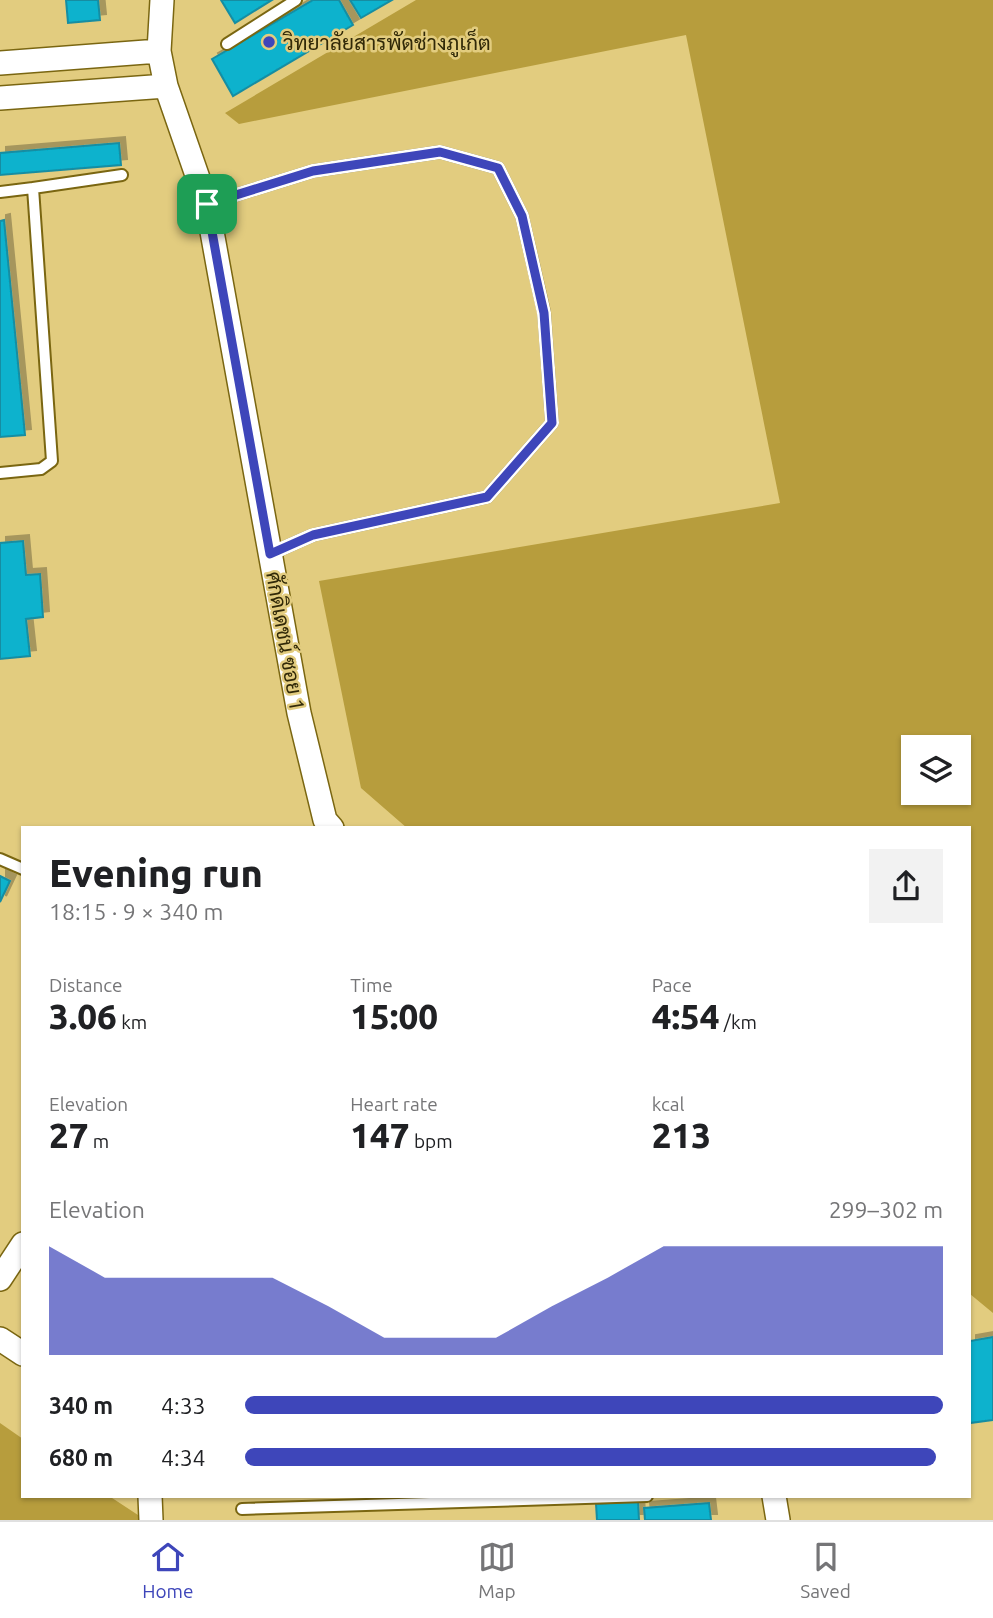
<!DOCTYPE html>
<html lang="en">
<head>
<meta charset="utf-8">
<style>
  :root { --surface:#fff; --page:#f2f2f2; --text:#202124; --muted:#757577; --line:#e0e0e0; --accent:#3e46ba }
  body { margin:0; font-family:Ubuntu,Sarabun,sans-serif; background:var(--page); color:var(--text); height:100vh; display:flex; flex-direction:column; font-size:26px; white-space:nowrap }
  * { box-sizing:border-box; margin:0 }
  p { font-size:23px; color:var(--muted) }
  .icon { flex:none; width:38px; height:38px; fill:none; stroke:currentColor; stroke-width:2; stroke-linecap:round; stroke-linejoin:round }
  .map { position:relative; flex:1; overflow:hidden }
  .drawer { position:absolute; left:21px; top:826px; width:950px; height:672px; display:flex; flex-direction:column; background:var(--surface); border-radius:0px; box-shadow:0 2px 5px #0004 }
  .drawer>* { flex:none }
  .buttons { position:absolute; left:901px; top:735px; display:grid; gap:14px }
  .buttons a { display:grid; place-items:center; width:70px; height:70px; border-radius:0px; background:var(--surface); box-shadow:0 2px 5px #0004; font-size:35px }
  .pin { position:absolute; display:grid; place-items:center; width:60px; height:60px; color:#fff; margin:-30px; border-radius:14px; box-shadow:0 4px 10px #0006 }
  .round { display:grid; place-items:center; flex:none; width:74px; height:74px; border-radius:0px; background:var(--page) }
  .head { display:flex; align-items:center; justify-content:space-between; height:119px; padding:0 28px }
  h1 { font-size:38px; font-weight:800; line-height:52px }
  .figures { display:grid; grid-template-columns:repeat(3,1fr); gap:10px; height:119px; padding:7px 28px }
  .figures div { display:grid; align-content:center }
  .figures b { font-size:35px; font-weight:800 }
  .figures small { font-size:19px; font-weight:400 }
  .figures p { font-size:19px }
  .chart { height:196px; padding:14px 28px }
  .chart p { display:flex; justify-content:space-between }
  .chart svg { width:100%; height:126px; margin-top:7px; fill:var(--accent); opacity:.7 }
  ul { padding:0 28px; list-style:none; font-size:23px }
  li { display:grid; grid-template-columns:112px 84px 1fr; align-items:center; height:52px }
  li i { height:18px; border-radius:9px; background:var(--accent) }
  .dock { display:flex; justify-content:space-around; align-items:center; height:98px; border-top:2px solid var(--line); background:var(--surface); font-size:19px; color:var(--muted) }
  .dock a { display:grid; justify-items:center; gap:4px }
  .dock .current { color:var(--accent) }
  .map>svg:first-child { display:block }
  .green { fill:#b79d3d; fill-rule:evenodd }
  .building { fill:#07b2cd; stroke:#178da2; stroke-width:2; filter:url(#shadow) }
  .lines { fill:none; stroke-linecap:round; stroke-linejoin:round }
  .service-casing { stroke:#7a6611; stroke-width:14 }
  .minor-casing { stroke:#7a6611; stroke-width:26 }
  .service { stroke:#fff; stroke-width:10 }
  .minor { stroke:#fff; stroke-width:23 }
  .route-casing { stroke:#fff; stroke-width:14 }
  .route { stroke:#3e46ba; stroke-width:9 }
  .poi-dot { fill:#3e46ba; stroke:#e2cc7f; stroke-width:2.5 }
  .labels { text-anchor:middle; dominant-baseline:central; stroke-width:5; stroke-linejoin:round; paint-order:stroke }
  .poi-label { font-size:21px; fill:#312908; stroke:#e2cc7f; text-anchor:start }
  .street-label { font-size:21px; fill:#312908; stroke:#e2cc7f }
</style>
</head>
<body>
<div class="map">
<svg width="993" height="1520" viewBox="0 0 993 1520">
  <defs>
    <filter id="shadow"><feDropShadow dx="6" dy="-6" stdDeviation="0" flood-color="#0004"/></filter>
  </defs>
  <rect width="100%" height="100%" fill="#e2cc7f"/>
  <path class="green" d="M416 0H993V1313L970 1294V828H407L361 788 319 581 780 503 686 35 239 124 225 113ZM914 747H959V793H914Z
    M0 1423 23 1439V1496H109L138 1515V1520H0Z"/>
  <path class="building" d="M66 0H98L100 20 68 23Z
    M221 0H272L235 23Z
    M313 0H339L353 25 233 96 212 59Z
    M350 0H392L361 18Z
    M119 143 121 165 0 175V153Z
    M4 220 25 435 0 437V221Z
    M23 541 26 575 40 574 43 617 26 619 30 656 0 659V543Z
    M0 876 10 881 0 902Z
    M993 1337V1420L970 1423V1341Z
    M638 1501 639 1520H597L596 1504Z
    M709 1503 711 1520H645L644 1508Z"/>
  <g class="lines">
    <g class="service-casing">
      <path id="service" d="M227 44 296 0
        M0 192 33 188
        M207 204 313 171 440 152 498 168 522 216 544 312 552 423 487 497 313 535 270 554
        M0 473 41 469 52 461 33 188 122 175
        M0 859 23 869
        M242 1509 647 1496"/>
    </g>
    <g class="minor-casing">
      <path id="minor" d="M162 0 159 51 166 86 207 204 299 713 325 820 332 828
        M0 63 159 51
        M0 98 166 86
        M0 1279 23 1244
        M0 1339 23 1354
        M150 1496 151 1520
        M774 1496 778 1520"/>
    </g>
    <use href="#service" class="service"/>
    <use href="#minor" class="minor"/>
  </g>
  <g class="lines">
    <g class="route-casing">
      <path id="route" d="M440 152 498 168 522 216 544 313 552 423 487 497 313 535 270 554 207 204 313 171Z"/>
    </g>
    <use href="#route" class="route"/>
  </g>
  <circle class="poi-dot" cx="269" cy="42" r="7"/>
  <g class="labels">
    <g class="poi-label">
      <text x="283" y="42">วิทยาลัยสารพัดช่างภูเก็ต</text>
    </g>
    <g class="street-label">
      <text transform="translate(286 641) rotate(80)">ศักดิเดชน์ ซอย 1</text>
    </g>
  </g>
</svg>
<div class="buttons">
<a><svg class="icon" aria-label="layers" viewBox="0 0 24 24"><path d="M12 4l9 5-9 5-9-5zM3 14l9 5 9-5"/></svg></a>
</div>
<div class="pin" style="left:207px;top:204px;background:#1e9e55"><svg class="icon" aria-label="arrive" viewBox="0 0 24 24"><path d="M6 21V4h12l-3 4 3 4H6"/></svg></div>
<section class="drawer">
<div class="head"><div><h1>Evening run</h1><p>18:15 · 9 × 340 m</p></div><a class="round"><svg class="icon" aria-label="share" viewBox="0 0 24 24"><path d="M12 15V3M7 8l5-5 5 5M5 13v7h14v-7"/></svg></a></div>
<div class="figures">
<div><p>Distance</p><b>3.06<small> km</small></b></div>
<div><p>Time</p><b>15:00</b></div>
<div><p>Pace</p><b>4:54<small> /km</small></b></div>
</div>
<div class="figures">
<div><p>Elevation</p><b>27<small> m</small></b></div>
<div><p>Heart rate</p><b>147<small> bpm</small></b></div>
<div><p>kcal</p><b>213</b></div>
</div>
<div class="chart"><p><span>Elevation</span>299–302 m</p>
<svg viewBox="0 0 160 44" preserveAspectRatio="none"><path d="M0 44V6L10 17L20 17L30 17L40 17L50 27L60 38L70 38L80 38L90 27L100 17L110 6L120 6L130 6L140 6L150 6L160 6V44z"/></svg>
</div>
<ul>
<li><b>340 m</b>4:33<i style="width:100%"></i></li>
<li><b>680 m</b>4:34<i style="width:99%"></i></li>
</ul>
</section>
</div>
<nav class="dock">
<a class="current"><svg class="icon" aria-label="home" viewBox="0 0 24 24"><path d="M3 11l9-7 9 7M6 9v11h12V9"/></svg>Home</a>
<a><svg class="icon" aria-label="map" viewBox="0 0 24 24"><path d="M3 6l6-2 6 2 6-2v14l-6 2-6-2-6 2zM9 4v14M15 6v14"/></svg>Map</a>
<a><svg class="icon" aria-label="saved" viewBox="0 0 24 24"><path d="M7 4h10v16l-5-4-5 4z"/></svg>Saved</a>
</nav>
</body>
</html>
